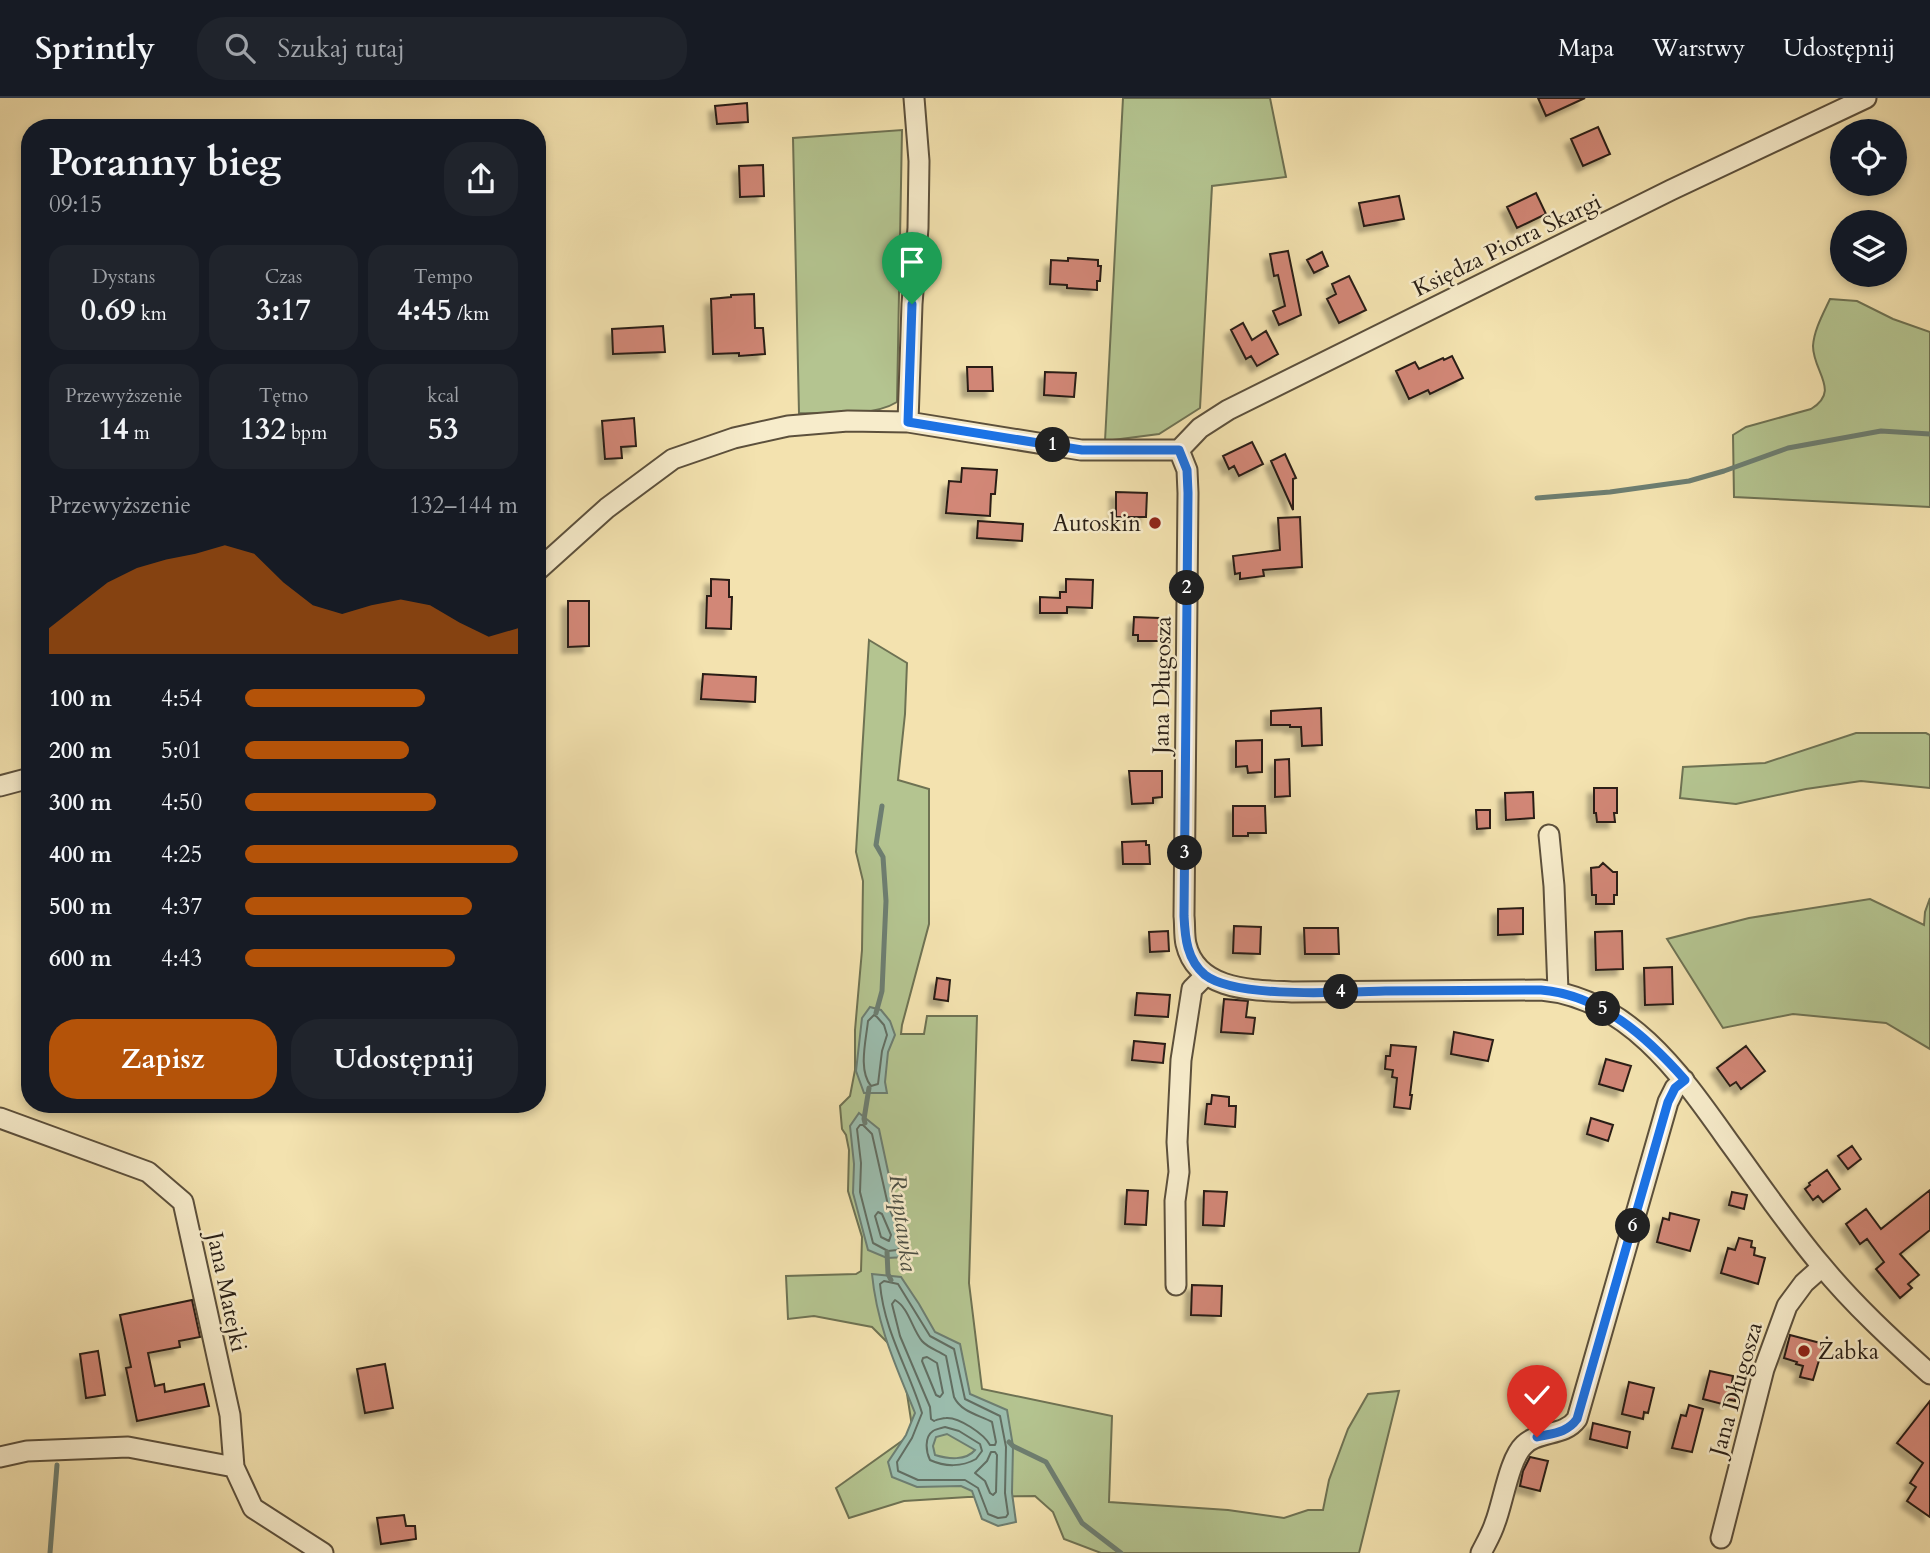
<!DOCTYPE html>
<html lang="pl">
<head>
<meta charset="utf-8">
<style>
  :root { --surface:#171b24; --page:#20242c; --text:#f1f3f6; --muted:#9ea1a6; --line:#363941; --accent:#b45309 }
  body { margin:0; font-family:Cardo,serif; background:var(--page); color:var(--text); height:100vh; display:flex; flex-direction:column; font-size:26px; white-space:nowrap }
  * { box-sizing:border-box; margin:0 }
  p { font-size:23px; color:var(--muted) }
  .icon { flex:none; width:38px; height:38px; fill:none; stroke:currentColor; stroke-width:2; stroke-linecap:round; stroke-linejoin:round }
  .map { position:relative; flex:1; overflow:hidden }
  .side { position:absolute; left:21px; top:21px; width:525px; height:994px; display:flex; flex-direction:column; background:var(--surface); border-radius:28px; box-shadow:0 4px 10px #0003 }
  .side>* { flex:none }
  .controls { position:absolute; left:1830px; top:21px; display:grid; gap:14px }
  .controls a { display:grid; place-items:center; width:77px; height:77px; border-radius:50%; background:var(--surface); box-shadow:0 4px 10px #0003; font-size:35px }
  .pin { position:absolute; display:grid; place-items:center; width:60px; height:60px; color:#fff; margin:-72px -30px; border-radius:50% 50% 50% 0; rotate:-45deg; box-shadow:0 0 7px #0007 }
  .pin .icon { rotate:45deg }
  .km { position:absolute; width:35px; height:35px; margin:-18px; border-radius:50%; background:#222; color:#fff; font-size:19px; line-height:35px; text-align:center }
  .round { display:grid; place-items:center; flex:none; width:74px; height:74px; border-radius:28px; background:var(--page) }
  .summary { display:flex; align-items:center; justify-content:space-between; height:119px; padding:0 28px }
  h1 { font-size:38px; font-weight:700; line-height:52px }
  .metrics { display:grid; grid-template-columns:repeat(3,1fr); gap:10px; height:119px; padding:7px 28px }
  .metrics div { display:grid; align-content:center; border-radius:18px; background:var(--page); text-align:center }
  .metrics b { font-size:30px; font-weight:700 }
  .metrics small { font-size:19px; font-weight:400 }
  .metrics p { font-size:19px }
  .chart { height:196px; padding:14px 28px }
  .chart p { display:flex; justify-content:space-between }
  .chart svg { width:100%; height:126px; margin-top:7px; fill:var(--accent); opacity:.7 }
  .primary-button { display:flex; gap:14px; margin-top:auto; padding:14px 28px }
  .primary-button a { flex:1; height:80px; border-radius:28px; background:var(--accent); color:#fff; font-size:28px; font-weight:700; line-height:80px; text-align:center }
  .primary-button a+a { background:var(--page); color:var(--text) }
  ul { padding:0 28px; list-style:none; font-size:23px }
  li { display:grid; grid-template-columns:112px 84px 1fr; align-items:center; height:52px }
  li i { height:18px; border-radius:9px; background:var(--accent) }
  header { display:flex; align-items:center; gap:42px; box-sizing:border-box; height:98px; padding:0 35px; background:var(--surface); border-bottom:2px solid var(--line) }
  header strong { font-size:33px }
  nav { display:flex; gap:38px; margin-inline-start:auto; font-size:24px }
  .search { width:490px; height:63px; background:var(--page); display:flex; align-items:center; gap:18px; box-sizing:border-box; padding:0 24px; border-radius:28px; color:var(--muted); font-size:26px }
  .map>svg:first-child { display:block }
  .green { fill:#b4c490; stroke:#6e7253; stroke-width:2 }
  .water { fill:#9bbdae; stroke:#6d7e71; stroke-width:2; fill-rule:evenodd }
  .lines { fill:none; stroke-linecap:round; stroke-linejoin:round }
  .shore { stroke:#626e62; stroke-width:2 }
  .stream { stroke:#6d7e71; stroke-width:5 }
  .building { fill:#d28777; stroke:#291f16; stroke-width:2; filter:url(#shadow) }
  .minor-casing { stroke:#5c503c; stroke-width:23 }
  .minor { stroke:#f7eccb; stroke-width:19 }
  .route-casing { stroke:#fff; stroke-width:14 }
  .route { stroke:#1a73e8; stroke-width:9 }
  .poi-dot { fill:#8f2418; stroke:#f7eccb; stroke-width:2.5 }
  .labels { text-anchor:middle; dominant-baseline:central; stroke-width:5; stroke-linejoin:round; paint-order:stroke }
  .street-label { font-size:23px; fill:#291f16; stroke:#f7eccb }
  .poi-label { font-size:23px; fill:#291f16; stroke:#f7eccb; text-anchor:end }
  .water-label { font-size:24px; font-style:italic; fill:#4b4e44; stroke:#f7eccb }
</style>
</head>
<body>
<header>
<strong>Sprintly</strong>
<div class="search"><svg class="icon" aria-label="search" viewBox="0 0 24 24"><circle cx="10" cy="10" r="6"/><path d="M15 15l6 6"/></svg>Szukaj tutaj</div>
<nav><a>Mapa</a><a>Warstwy</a><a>Udostępnij</a></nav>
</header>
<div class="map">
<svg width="1930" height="1455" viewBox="0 0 1930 1455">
  <defs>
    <filter id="shadow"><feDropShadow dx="-6" dy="6" stdDeviation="2" flood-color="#0004"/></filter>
  </defs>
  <rect width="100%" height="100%" fill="#f3e2af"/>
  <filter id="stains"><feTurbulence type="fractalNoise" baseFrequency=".00286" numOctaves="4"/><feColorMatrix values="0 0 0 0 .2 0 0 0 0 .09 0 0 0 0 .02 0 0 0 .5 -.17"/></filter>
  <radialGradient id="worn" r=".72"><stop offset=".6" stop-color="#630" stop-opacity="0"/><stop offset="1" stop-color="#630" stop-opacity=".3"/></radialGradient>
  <path class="green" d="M1123 0H1270L1286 79 1212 88 1200 310 1159 336 1105 343Z
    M902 32 897 304C873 319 828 315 799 315L793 40Z
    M1830 201 1857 203 1893 221 1930 234V409L1734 399 1733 337 1746 329 1811 311C1841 293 1813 274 1813 248 1814 232 1823 216 1830 201Z
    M869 542 907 565 905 616 898 682 929 691V826L902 927 901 936H924L927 918H977L969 1185 982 1291 1112 1318 1109 1404 1228 1412 1284 1420 1308 1412H1323L1329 1382 1348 1331 1368 1296 1399 1293 1359 1455H1101L1064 1441 1053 1414 1035 1398 968 1399 904 1403 849 1420 836 1390 913 1335 904 1276 890 1247 872 1229 814 1218 788 1221 786 1178 856 1176 861 1173 862 1139 848 1093 849 1052 846 1037 842 1031 840 1008 850 998 855 972V932L862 852 863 783 856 754Z
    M1856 635H1926L1930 637V690L1861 683 1806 691 1736 706 1680 700 1683 669 1765 665Z
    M1930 800V951L1886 925 1793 916 1723 930 1667 841 1749 820 1870 801 1924 827 1925 814Z"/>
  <path class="water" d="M870 909 881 912 890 923 895 937 888 954 885 984 887 995H864L856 973 862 920Z
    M859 1015 879 1031 895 1106 908 1135 906 1159 887 1160 868 1152 853 1095 854 1066 850 1028Z
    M872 1176 901 1179 919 1206 935 1234 960 1246 970 1296 1007 1312 1013 1348 1012 1395 1016 1424 998 1428 982 1421 972 1393 961 1388 917 1389 892 1379 888 1364 906 1337 915 1315C896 1268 877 1228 872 1176ZM947 1336 975 1352C966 1363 948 1361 935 1357L933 1348 936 1339Z"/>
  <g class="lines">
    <path class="shore" d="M874 917 877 919 884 927 887 937 882 953 878 986 871 988C858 972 866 943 868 923Z
      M860 1027H863L872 1036 888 1107 900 1136V1150L897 1152 888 1153 873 1145 860 1094 861 1065 857 1031Z
      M878 1114 882 1116 891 1137 889 1143 881 1139 875 1118Z
      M884 1183 898 1186 930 1238 954 1251 965 1301 1000 1318 1006 1349 1005 1395 1008 1416 1006 1419 998 1420 988 1416 978 1390 965 1382H918L898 1373 897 1364 912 1340 922 1315C909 1272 884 1233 880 1186Z
      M895 1202C909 1210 912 1231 922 1243 928 1250 939 1253 946 1258L954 1299C961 1314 979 1317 992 1324L996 1344 995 1347H990C984 1336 959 1319 946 1320 944 1320 935 1322 934 1323L931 1321 930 1309 900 1238 892 1206Z
      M927 1259 937 1265 943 1295 940 1299 936 1297 922 1263 923 1260Z
      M945 1329 959 1333 980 1346 982 1353 976 1361C962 1369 945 1369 930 1362 926 1354 924 1339 933 1333 934 1332 944 1329 945 1329Z
      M991 1354H995L997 1357 996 1394 993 1397 990 1395 985 1383 975 1375 987 1363Z"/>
    <path class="stream" d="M1537 400 1610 394 1689 383 1724 373 1788 350 1881 333 1930 336
      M876 915 882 893 886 803 883 759 876 747 882 708
      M865 1025 864 1021 869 990
      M887 1154 888 1176 891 1182
      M1009 1344 1013 1348 1046 1364 1082 1425 1121 1455
      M50 1455 57 1367"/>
  </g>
  <path class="building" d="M1538 0H1585L1546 18Z
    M747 5 748 24 717 26 715 8Z
    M1598 29 1610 56 1583 68 1571 41Z
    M763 67 764 98 740 99 739 68Z
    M1536 95 1546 116 1517 130 1507 109Z
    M1399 98 1404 121 1364 128 1359 105Z
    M1288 153 1301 217 1279 227 1273 213 1285 208 1278 177 1274 178 1270 156Z
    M1322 154 1328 168 1314 175 1307 162Z
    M1068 160 1098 162V168H1101L1100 183H1097V192L1067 190V187L1050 186 1051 162 1068 163Z
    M1349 178 1366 212 1339 225 1327 201 1336 196 1332 186Z
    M754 196 755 230H763L765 256 739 258V255L713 256 711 201 731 199V197Z
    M1243 225 1252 242 1266 233 1278 256 1257 268 1251 258 1246 261 1231 232Z
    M663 228 665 254 613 256 612 231Z
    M1452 258 1463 280 1430 296 1428 292 1409 301 1396 273 1415 264 1419 271 1443 260 1444 262Z
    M967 269H992L993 293H968Z
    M1045 274 1076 275 1074 299 1044 297Z
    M634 320 636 348 621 349 622 360 605 361 602 323Z
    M1252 344 1263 366 1239 378 1234 368 1229 371 1223 358Z
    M1285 356 1296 380 1293 381V412L1271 363Z
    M962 370 997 372 995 396H991L990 418 946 415 949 383 961 384Z
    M1116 394 1147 395 1146 419H1116Z
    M1300 419 1302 469 1263 472 1264 478 1240 481V475L1235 476 1233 458 1280 452 1278 420Z
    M978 423 1023 426 1022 443 977 440Z
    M711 481 729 482V499H732L731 531 706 530 707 498H711Z
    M1066 481 1093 482 1092 510 1067 509V515H1040V499L1060 500V494H1066Z
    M568 503H589V548L568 549Z
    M1134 519 1159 520V543H1138V537H1133Z
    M703 576 756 579 755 604 701 601Z
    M1321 610 1322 647 1302 648 1301 629H1290V627H1271V613Z
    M1262 642V674L1248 675 1247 668 1236 669V643Z
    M1289 661 1290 698 1275 699V662Z
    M1129 673H1162V699L1153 700V705L1132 706Z
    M1594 690H1617V715H1614L1615 724H1597L1596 715H1594Z
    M1533 694 1534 720 1506 722 1505 695Z
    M1233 708H1265L1266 735H1248V738H1233Z
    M1476 712H1490V730L1477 731Z
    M1146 743V747H1149L1150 766H1123L1122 744Z
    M1603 765 1613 774H1617V797H1614V806H1596V797H1592L1591 770 1599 769Z
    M1523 810V836L1498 837V811Z
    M1234 828 1261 829 1260 856 1233 855Z
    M1304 830H1338L1339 856H1305Z
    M1168 833 1169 853 1150 854 1149 834Z
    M1622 833 1623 871 1596 872 1595 834Z
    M1672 869 1673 906 1645 907 1644 870Z
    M937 880 950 882 948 903 934 901Z
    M1137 895 1170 897 1168 919 1135 917Z
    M1224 901 1248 903 1246 919 1255 920 1253 936 1221 934Z
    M1454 934 1493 942 1488 963 1451 956Z
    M1134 943 1165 946 1163 965 1132 962Z
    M1391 947 1416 949 1410 997H1412L1410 1011 1394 1009 1397 980 1392 979 1393 972 1385 971 1386 958H1390Z
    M1746 948 1765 973 1741 991 1736 984 1730 988 1717 970Z
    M1606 961 1631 968 1623 993 1599 986Z
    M1212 997 1229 999V1008H1236L1235 1029 1205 1026 1207 1006H1211Z
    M1591 1020 1613 1027 1608 1043 1587 1036Z
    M1852 1048 1861 1061 1848 1071 1838 1058Z
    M1827 1072 1840 1091 1823 1104 1818 1098 1813 1102 1805 1091 1810 1087 1809 1085Z
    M1127 1092 1148 1093 1146 1127 1125 1126Z
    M1930 1092V1132L1900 1156 1919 1177 1908 1186 1912 1190 1900 1200 1876 1171 1884 1164 1867 1141 1860 1146 1846 1126 1866 1111 1881 1131Z
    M1204 1093 1227 1094 1224 1128 1203 1127Z
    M1732 1094 1747 1097 1744 1111 1729 1107Z
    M1670 1115 1699 1122 1690 1153 1657 1144 1663 1120 1669 1122Z
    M1739 1140 1752 1143 1751 1149 1755 1150 1754 1157 1765 1160 1758 1186 1721 1175 1728 1150 1735 1152Z
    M1192 1187 1222 1188 1221 1218 1191 1217Z
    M192 1202 200 1239 179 1243 180 1249 148 1255 155 1288 164 1286 165 1294 204 1286 209 1308 137 1323 126 1270 131 1269 120 1217Z
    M1790 1237 1824 1246 1813 1282 1800 1279 1803 1268 1796 1266 1797 1264 1784 1260Z
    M98 1253 105 1297 86 1300 80 1256Z
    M385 1266 393 1310 365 1315 357 1271Z
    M1710 1273 1733 1278 1732 1284 1739 1286 1735 1303 1727 1301 1726 1307 1703 1301Z
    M1629 1284 1654 1290 1648 1315 1644 1314 1643 1321 1622 1316Z
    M1930 1303V1419L1907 1403 1916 1389 1910 1385 1923 1365 1897 1345Z
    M1689 1307 1703 1311 1692 1354 1672 1350 1681 1317 1686 1318Z
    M1593 1325 1630 1334 1627 1350 1590 1341Z
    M1530 1359 1548 1363 1540 1393 1520 1388 1523 1373Z
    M404 1417 406 1428H415L416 1441 381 1446 377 1420Z"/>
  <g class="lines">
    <g class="minor-casing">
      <path id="minor" d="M908 324 912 206 918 130 919 63 914 0
        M1179 352 1187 372 1188 395 1184 818C1185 827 1184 837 1186 846 1197 893 1253 892 1292 894L1541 892C1629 900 1682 978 1729 1044 1759 1085 1788 1128 1821 1167 1854 1207 1892 1242 1930 1276
        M1179 352 1200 330 1228 312 1671 92 1866 0
        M537 473 607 410 673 361 734 340 788 328 848 323 908 324 1081 352H1179
        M0 688 30 680
        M1549 737 1554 788 1558 893
        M0 1020 148 1074 183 1104 230 1317 234 1369 253 1410 323 1455
        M1176 1187 1175 1103 1179 1074 1177 1044 1181 962 1192 891 1206 877
        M0 1359 27 1353 128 1349 234 1369
        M1721 1440 1764 1271 1787 1208 1804 1185 1822 1169
        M1481 1455C1486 1445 1492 1435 1495 1425 1503 1405 1509 1361 1524 1347 1539 1332 1564 1339 1577 1321L1668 1004 1675 990 1684 982"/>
    </g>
    <use href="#minor" class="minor"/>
  </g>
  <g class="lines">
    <g class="route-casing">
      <path id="route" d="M912 206 908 324 1082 352H1179L1187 372 1188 395 1184 818C1185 840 1187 862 1205 877 1236 901 1345 894 1385 893 1437 893 1489 892 1541 892 1601 897 1647 939 1685 982L1675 990 1668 1004 1577 1321C1567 1335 1553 1335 1537 1339"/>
    </g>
    <use href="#route" class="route"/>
  </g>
  <g class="poi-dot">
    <circle cx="1155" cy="425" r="7"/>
    <circle cx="1804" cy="1253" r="7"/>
  </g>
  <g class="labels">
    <g class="street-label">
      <text transform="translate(1507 147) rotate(-26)">Księdza Piotra Skargi</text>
      <text transform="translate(1162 587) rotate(-89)">Jana Długosza</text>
      <text transform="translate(227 1194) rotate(78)">Jana Matejki</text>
      <text transform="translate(1736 1291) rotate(-74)">Jana Długosza</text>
    </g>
    <g class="poi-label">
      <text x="1141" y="425">Autoskin</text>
      <text x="1818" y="1253" text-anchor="start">Żabka</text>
    </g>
    <g class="water-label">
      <text transform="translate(903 1125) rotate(83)">Ruptawka</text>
    </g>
  </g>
  <rect width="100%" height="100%" filter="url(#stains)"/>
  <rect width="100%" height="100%" fill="url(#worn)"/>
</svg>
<div class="controls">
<a><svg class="icon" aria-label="locate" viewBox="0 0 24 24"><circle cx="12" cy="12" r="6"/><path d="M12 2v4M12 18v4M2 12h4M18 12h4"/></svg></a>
<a><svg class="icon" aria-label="layers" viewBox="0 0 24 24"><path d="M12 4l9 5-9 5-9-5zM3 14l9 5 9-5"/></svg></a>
</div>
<div class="pin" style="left:912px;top:206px;background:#1e9e55"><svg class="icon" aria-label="arrive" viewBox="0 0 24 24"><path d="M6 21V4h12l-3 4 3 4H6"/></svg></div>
<div class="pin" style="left:1537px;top:1339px;background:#d93025"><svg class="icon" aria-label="check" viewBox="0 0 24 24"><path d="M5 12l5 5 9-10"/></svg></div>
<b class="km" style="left:1053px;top:347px">1</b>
<b class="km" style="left:1187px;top:490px">2</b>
<b class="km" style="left:1185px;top:755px">3</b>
<b class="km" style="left:1341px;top:894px">4</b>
<b class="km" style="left:1603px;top:911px">5</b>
<b class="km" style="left:1633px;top:1128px">6</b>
<section class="side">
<div class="summary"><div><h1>Poranny bieg</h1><p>09:15</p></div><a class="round"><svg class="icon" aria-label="share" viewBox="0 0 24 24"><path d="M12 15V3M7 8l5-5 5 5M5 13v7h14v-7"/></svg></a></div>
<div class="metrics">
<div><p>Dystans</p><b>0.69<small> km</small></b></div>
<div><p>Czas</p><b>3:17</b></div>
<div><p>Tempo</p><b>4:45<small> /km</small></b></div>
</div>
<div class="metrics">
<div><p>Przewyższenie</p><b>14<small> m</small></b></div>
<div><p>Tętno</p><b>132<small> bpm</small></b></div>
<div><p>kcal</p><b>53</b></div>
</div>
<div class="chart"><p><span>Przewyższenie</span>132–144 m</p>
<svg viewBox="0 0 160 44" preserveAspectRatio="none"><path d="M0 44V35L10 27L20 19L30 14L40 11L50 9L60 6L70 9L80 19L90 27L100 30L110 27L120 25L130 27L140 33L150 38L160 35V44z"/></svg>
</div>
<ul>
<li><b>100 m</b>4:54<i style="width:66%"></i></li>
<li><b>200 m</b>5:01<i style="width:60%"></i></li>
<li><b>300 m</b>4:50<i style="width:70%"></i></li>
<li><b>400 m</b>4:25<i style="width:100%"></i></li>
<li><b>500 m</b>4:37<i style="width:83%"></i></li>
<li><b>600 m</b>4:43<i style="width:77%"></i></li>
</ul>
<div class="primary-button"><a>Zapisz</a><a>Udostępnij</a></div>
</section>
</div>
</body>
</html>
